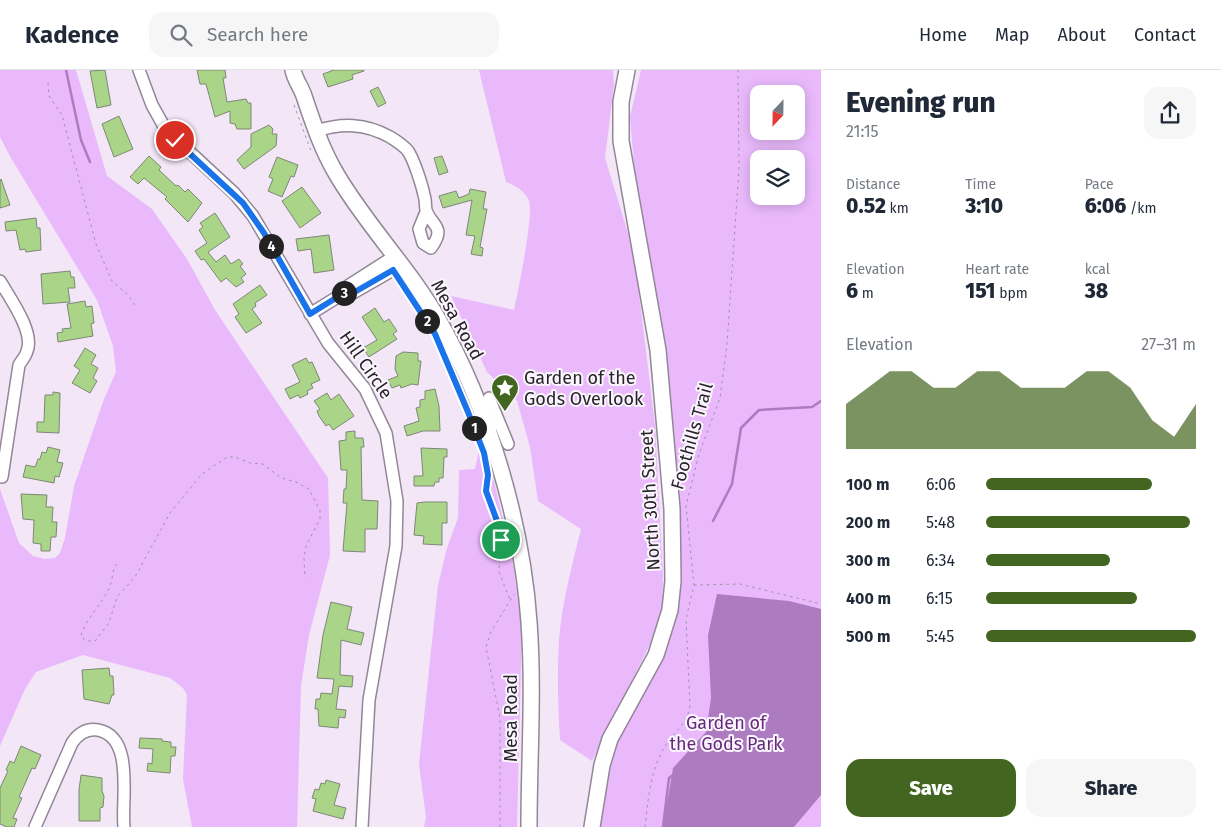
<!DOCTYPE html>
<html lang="en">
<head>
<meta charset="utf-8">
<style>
  :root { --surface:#fff; --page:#f6f6f7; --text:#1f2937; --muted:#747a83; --line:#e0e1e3; --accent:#42661f }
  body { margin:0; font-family:"Fira Sans",sans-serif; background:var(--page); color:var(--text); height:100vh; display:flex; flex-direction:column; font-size:19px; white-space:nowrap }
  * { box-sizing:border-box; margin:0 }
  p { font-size:16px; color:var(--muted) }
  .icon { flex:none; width:28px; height:28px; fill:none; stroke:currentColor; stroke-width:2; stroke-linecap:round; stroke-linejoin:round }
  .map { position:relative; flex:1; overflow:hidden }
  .details { display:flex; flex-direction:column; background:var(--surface); width:400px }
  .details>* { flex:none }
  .needle { width:32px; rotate:202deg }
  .buttons { position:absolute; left:750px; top:15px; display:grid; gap:10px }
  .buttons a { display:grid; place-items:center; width:55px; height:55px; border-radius:10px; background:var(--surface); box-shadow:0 2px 12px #0003; font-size:25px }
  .pin { position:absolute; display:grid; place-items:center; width:42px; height:42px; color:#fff; margin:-21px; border:2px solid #fff; border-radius:50%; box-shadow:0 1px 5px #0007 }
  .km { position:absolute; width:25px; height:25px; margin:-12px; border-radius:50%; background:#222; color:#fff; font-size:14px; line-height:25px; text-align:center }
  .round { display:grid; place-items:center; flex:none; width:52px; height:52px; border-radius:15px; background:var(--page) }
  .head { display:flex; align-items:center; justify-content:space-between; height:85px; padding:0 25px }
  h1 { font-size:28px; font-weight:800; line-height:38px }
  .stats { display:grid; grid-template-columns:repeat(3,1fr); gap:8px; height:85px; padding:5px 25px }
  .stats div { display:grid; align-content:center }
  .stats b { font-size:21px; font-weight:800 }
  .stats small { font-size:14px; font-weight:400 }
  .stats p { font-size:14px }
  .chart { height:140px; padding:10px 25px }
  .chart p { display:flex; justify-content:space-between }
  .chart svg { width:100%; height:90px; margin-top:5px; fill:var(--accent); opacity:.7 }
  .cta { display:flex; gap:10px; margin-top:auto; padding:10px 25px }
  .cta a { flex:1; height:58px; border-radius:15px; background:var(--accent); color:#fff; font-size:20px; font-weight:800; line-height:58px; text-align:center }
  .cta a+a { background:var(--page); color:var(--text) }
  ul { padding:0 25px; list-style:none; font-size:16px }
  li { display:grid; grid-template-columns:80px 60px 1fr; align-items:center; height:38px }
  li i { height:12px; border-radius:6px; background:var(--accent) }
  header { display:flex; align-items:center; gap:30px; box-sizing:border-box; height:70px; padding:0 25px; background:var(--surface); border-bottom:1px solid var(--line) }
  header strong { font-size:24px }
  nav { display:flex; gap:28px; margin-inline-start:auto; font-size:18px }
  .search { width:350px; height:45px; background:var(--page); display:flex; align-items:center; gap:12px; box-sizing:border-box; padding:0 18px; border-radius:15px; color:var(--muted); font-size:19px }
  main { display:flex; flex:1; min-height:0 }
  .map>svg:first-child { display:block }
  .green { fill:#e9b9fc; fill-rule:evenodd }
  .water { fill:#ad7cc0 }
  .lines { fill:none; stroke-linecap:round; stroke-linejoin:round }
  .stream { stroke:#ad7cc0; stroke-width:2.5 }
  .building { fill:#aad588; stroke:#7e8777 }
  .minor-casing { stroke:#928797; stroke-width:14 }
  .major-casing { stroke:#928797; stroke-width:18 }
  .path { stroke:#9b939f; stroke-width:1; stroke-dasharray:2.5 4; stroke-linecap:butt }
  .minor { stroke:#fff; stroke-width:11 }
  .major { stroke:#fff; stroke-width:15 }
  .route-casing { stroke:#fff; stroke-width:10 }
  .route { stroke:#1a73e8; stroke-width:6 }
  .labels { text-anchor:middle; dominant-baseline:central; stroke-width:4; stroke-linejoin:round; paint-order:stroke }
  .street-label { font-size:18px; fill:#28242a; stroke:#fbf6fd }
  .poi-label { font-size:18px; fill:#28242a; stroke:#fbf6fd; text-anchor:start }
  .park-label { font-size:18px; fill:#67297c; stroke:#fbf6fd }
</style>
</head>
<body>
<header>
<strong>Kadence</strong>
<div class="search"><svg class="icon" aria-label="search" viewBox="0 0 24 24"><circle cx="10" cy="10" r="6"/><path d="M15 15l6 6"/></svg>Search here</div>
<nav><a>Home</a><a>Map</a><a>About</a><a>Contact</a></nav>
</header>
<main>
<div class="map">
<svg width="821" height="757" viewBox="0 0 821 757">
  <rect width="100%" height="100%" fill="#f2e6f7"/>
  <path class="green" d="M0 0H76L107 106 152 139 187 189 215 240 328 408 330 485 309 565 301 616 297 757H192L183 709 187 625 183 618 170 608 83 585 36 602 25 619 0 676V419L19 473 33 486 45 489 55 488 60 483 65 468 74 416 104 329 116 302 113 276 97 230 11 88 0 67Z
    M479 0H613L614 15 605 88 634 183 655 355 663 505 662 550 592 691 560 670C558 637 557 603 559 570 562 532 572 496 581 459L538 431 530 377 517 331 487 302 451 226 514 240C518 222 534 144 529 131 524 120 516 116 506 112Z
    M641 0H821V757H598L613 674 667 578 679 524 680 475 673 364 654 212 636 118 630 47ZM759 24H796V61H759ZM759 89H796V126H759Z
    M479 380 494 411 512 489 522 556 517 757H424L426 747 419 694 438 515 447 478 458 448 459 400 475 399Z"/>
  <path class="water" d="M717 524 789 531 821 539V725L794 757H663L673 698 706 662 711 628 708 565Z"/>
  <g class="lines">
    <path class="stream" d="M66 0 81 70 90 92
      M713 451 732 414 741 358 759 340 812 337 821 331
      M663 757 669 708 673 705"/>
  </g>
  <path class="building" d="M105 0 111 35 97 38 90 1Z
    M197 0H225L226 8H223L227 32 246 29 248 33H251V59H237L235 54 230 53V41L215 47 206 14H200Z
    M334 0H364V1L352 5 353 9 328 17 323 4Z
    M378 17 386 33 378 37 370 21Z
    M119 46 133 79 114 87 102 54Z
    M269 55 273 59 272 64H277L276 76 244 99 237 90 251 77V64Z
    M149 86 161 97 159 100 176 116 178 115 185 122 188 119 202 133 188 152 165 129 167 127 144 108 138 114 130 107Z
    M442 86 448 102 439 105 434 88Z
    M277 87 298 95 294 107 291 106 282 127 268 121 273 109 269 107Z
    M1 109 10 135 0 138V110Z
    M302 117 321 143 300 158 282 131Z
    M470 119 486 122 483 139H487L480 177 483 178 482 186 471 184 475 166 466 165 472 130 443 138 439 126 456 121 459 128 469 124Z
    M215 143 230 167 208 182 216 192 225 185 231 194 239 189 243 194 240 196 246 204 241 208 244 212 236 217 226 208 221 212 204 189 201 190 195 181 207 173 199 160 203 157 200 153Z
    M36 148 37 158H40L41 180 26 182 25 179 20 180 16 160 6 161 5 152Z
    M329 165 334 200 314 203 311 179 298 181 296 169Z
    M70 201 71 207H74L75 218H68L70 232 43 234 41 204Z
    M260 215 267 225 255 233 256 236 252 239 262 253 246 263 235 247 239 244 233 234Z
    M85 231 86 237 92 236 94 253 91 254 93 266 58 272 57 263 63 262 62 259 71 258 67 234Z
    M375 238 384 252 389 249 397 261 393 264 397 269 369 287 363 278 377 270 362 247Z
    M85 278 96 285 91 294 98 298 93 308 97 311 90 323 72 313 80 300 74 296Z
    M403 282 418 283V291H421L418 315 412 314 401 318 400 315 392 318 388 310 398 306 395 299 396 286Z
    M306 288 309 293 312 292 320 310 311 314 313 318 307 321 308 324 300 328 298 325 290 329 285 319 300 312 292 295Z
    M435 319 439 336 440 361H423L407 366 404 356 419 351 416 338 420 337V330L425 329V321Z
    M53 322 60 323 59 363 37 362V352H44L45 325H53Z
    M327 323 331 330 339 324 354 346 333 360 329 354 326 356 319 346 317 341 320 339 314 331Z
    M355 361V368H363L364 377H361L362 430 378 431 377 459H365V482L343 481 347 433H343L344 419H346L347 400H341L339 371 346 370V362Z
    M48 377 60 380 57 392 63 393 59 407 55 406 54 413 23 407 26 395 35 397 38 389H40L42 382 46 383Z
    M421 378 447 379V387H444L443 408H439V412H435L434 416H414V406H423Z
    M21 424 47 425 46 437H53L52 452H57L56 467H51L50 481H41V474L33 473 34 450 23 449Z
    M425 432H447V453H442V475L423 474 424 466 414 465 417 433Z
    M331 532 352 537 347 559 364 563 361 575 341 570 340 605 353 606 352 617 339 616 336 639 346 640 345 648 339 647 338 658 319 656 318 639H315L316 629H320L321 623 332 624 334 609 317 608 323 565Z
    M109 598 110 606H113L114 625H112L109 634 84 629 82 600Z
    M140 668 162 669V671L171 672V677H176L175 686H171L170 703 147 701 148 693 152 694 153 679 139 678Z
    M21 676 41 685 35 699 32 698 19 727 22 728 13 748 17 749 14 757H7L0 754V718L8 701 6 700 10 691 14 693Z
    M81 705 102 708V721L104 726 103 737 100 738V751H79V720Z
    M326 710 340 714 334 735 346 738 343 749 313 741 316 729 312 728 315 719 319 720 321 713 325 714Z"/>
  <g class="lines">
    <g class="minor-casing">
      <path id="minor" d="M139 0 152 35 166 60 234 123 253 146 328 273 365 319 386 363 397 431 396 476 369 630 362 757
        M316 61C342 53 365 53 390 67 395 70 404 76 408 81 414 90 422 115 424 125 426 130 425 135 426 140 431 156 447 156 431 178L423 173 419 159 426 142
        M0 211C9 227 35 262 27 281 26 286 22 290 19 295L2 407
        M344 223 348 216 387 191H400
        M310 244 344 223H353L393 200 400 191
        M489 328 499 352
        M486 357 499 352 508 374
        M35 757 72 673C78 664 86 658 98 660 135 667 121 730 124 757"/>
    </g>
    <g class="major-casing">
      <path id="major" d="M293 0C295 10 301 17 304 26 313 53 322 80 337 105 367 156 409 198 438 249 488 336 522 452 529 552 534 620 529 689 529 757
        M592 757 602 695 610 669 656 585 670 540 673 511 672 439 658 280 621 71V32L627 0"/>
    </g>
    <path class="path" d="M48 13 49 26 62 45 96 174 112 211 128 225 135 235
      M294 35 311 81
      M458 316 466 336
      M486 394V421L501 462 499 502 510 530
      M117 494C112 500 113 505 111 513 105 532 87 546 81 565L85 571H95L109 553 117 527 135 507 170 443 202 404 227 387H235L250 393 263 394 281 408 296 412 309 419 320 441V449L306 476 304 488 305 508
      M694 515 740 514 821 534
      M500 757V648L486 577 491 562 514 524
      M645 757C648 730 650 702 664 678 673 661 686 658 690 636L686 549 694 515 686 436 699 384 720 328 727 274 739 99 738 0"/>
    <use href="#minor" class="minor"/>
    <use href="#major" class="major"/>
  </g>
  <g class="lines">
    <g class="route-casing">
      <path id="route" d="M175 70 243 133 264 163 310 244 344 223H353L393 200 435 264 468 342 484 383 488 405 486 421 501 462V470"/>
    </g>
    <use href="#route" class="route"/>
  </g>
  <defs>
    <g id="sight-pin" transform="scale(1.4375)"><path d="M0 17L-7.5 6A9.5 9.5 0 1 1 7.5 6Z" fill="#42661f" stroke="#fbf6fd"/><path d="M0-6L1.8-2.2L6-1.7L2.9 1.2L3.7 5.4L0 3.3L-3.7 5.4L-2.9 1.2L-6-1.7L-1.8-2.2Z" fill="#fff"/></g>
  </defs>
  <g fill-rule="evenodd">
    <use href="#sight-pin" x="505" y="318"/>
  </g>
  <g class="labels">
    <g class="street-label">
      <text transform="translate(457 250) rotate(61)">Mesa Road</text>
      <text transform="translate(366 295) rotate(55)">Hill Circle</text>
      <text transform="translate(692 366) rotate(-74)">Foothills Trail</text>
      <text transform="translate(650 430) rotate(-93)">North 30th Street</text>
      <text transform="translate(511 648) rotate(-90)">Mesa Road</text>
    </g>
    <g class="poi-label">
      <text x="524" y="308">Garden of the<tspan x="524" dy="21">Gods Overlook</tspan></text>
    </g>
    <g class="park-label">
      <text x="726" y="653">Garden of<tspan x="726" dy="21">the Gods Park</tspan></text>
    </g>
  </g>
</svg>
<div class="buttons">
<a><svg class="needle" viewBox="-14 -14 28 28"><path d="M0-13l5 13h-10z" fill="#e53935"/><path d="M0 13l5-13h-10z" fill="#747a83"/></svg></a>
<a><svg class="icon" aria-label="layers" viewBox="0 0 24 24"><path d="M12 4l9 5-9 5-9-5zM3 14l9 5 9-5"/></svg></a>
</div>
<div class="pin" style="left:501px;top:470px;background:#1e9e55"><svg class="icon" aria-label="arrive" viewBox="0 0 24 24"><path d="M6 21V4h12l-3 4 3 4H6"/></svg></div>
<div class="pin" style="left:175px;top:70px;background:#d93025"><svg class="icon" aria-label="check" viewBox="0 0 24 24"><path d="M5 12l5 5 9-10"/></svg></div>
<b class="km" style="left:474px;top:358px">1</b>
<b class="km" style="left:427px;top:251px">2</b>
<b class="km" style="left:344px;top:223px">3</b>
<b class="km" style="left:271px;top:176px">4</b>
</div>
<section class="details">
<div class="head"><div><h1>Evening run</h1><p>21:15</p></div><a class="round"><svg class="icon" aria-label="share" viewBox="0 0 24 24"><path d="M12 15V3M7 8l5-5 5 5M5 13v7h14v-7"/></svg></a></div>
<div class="stats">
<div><p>Distance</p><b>0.52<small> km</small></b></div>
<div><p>Time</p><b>3:10</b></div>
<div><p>Pace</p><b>6:06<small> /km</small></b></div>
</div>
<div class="stats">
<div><p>Elevation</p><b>6<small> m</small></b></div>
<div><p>Heart rate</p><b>151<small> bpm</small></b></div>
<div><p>kcal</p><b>38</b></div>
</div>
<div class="chart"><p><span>Elevation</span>27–31 m</p>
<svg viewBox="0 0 160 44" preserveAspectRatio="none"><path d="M0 44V22L10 14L20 6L30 6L40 14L50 14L60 6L70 6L80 14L90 14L100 14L110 6L120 6L130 14L140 30L150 38L160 22V44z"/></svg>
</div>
<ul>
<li><b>100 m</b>6:06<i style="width:79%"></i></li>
<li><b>200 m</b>5:48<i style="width:97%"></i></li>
<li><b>300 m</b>6:34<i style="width:59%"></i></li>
<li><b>400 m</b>6:15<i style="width:72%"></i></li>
<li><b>500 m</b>5:45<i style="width:100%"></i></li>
</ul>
<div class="cta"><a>Save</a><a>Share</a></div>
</section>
</main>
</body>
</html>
